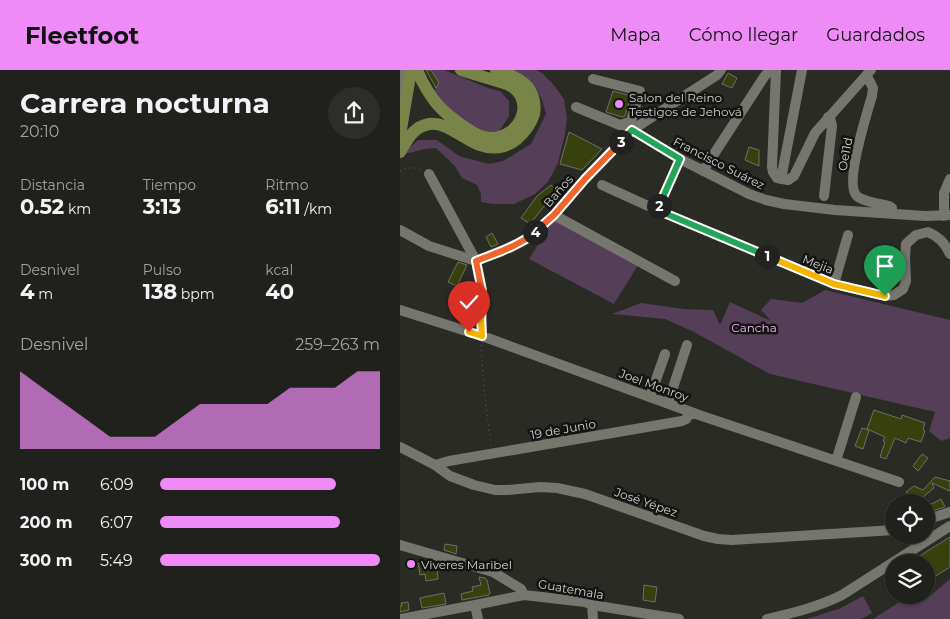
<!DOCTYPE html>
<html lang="es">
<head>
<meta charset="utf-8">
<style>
  :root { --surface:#20201c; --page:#2d2d29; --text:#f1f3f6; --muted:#a2a3a3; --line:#3d3e3b; --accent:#ef8bf6 }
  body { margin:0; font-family:Montserrat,sans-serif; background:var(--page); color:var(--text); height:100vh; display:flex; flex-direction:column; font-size:19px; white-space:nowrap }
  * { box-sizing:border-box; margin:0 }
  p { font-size:16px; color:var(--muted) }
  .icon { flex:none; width:28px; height:28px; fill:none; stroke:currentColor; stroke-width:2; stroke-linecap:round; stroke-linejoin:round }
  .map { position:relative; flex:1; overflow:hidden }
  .drawer { display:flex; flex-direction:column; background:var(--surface); width:400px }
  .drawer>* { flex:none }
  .controls { position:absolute; left:485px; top:424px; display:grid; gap:10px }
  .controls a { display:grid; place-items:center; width:50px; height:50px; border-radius:50%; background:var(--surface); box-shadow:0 1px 4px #0004,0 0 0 1px var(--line); font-size:25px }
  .pin { position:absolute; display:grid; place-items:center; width:42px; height:42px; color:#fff; margin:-51px -21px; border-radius:50% 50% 50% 0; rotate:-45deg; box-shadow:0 0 5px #0007 }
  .pin .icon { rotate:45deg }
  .km { position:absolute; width:25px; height:25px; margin:-12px; border-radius:50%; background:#222; color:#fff; font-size:14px; line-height:25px; text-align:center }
  .round { display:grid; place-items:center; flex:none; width:52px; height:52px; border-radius:26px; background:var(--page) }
  .summary { display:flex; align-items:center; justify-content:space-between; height:85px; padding:0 20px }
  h1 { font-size:28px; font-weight:700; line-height:38px }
  .stats { display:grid; grid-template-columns:repeat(3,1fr); gap:8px; height:85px; padding:5px 20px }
  .stats div { display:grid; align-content:center }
  .stats b { font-size:21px; font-weight:700 }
  .stats small { font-size:14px; font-weight:400 }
  .stats p { font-size:14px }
  .chart { height:140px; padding:10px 20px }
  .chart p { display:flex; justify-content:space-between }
  .chart svg { width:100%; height:90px; margin-top:5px; fill:var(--accent); opacity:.7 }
  ul { padding:0 20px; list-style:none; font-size:16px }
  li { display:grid; grid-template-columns:80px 60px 1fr; align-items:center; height:38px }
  li i { height:12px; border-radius:6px; background:var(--accent) }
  header { display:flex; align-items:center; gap:30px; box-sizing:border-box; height:70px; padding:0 25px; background:var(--accent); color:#111 }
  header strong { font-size:24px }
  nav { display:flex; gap:28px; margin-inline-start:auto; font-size:18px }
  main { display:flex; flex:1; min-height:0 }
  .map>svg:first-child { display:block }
  .green { fill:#553e57 }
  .building { fill:#38400d; stroke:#6e6f68 }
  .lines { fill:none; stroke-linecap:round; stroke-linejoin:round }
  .path { stroke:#62635e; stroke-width:1; stroke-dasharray:1 4; stroke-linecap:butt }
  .minor { stroke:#75776f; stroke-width:10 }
  .major { stroke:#798449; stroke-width:12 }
  .split-1-casing { stroke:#fff; stroke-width:10 }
  .split-2-casing { stroke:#fff; stroke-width:10 }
  .split-3-casing { stroke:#fff; stroke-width:10 }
  .split-4-casing { stroke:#fff; stroke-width:10 }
  .split-5-casing { stroke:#fff; stroke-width:10 }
  .split-6-casing { stroke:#fff; stroke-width:10 }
  .split-1 { stroke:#f5b400; stroke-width:6 }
  .split-2 { stroke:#22a559; stroke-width:6 }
  .split-3 { stroke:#22a559; stroke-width:6 }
  .split-4 { stroke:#f0652b; stroke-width:6 }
  .split-5 { stroke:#f0652b; stroke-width:6 }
  .split-6 { stroke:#f5b400; stroke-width:6 }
  .poi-dot { fill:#ef8bf6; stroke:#131411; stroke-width:2 }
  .labels { text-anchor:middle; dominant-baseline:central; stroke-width:5; stroke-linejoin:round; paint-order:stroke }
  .poi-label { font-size:12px; fill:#d1d2ce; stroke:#131411; text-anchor:start }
  .street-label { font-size:12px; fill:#d1d2ce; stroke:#131411 }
  .park-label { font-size:12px; fill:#f4bbf7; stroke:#131411 }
</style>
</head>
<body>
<header>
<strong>Fleetfoot</strong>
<nav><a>Mapa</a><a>Cómo llegar</a><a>Guardados</a></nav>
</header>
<main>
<section class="drawer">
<div class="summary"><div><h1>Carrera nocturna</h1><p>20:10</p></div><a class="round"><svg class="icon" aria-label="share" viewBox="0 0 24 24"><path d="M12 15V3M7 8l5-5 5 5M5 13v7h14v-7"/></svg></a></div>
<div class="stats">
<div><p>Distancia</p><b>0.52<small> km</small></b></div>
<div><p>Tiempo</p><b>3:13</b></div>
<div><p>Ritmo</p><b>6:11<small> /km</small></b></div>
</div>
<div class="stats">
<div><p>Desnivel</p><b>4<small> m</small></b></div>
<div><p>Pulso</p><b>138<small> bpm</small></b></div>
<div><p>kcal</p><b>40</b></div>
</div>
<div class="chart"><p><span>Desnivel</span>259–263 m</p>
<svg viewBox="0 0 160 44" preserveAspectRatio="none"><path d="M0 44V6L10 14L20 22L30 30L40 38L50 38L60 38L70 30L80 22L90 22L100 22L110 22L120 14L130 14L140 14L150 6L160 6V44z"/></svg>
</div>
<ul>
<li><b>100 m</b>6:09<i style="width:80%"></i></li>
<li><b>200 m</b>6:07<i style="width:82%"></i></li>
<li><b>300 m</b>5:49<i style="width:100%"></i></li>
</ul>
</section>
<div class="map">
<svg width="550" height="549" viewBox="0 0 550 549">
  <rect width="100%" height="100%" fill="#2a2b25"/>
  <path class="green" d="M31 0H44L88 18 100 21 109 31V46L97 65 89 66 48 40 33 22 39 13Z
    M114 0H136L142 3 153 14 164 29 167 48 165 64 158 93 148 112 135 124 114 134H94L81 132V124L77 115 62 108 55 96 36 78 25 79 5 84 10 77 18 70H37L59 86 89 94 103 91 131 74 146 44 142 30 136 18Z
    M154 149 240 192 214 234 129 189Z
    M425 220 550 250V368L541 371 529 361 535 342 370 304 294 262 265 249 212 244 241 233 284 239 313 240 320 255 330 232 371 251 361 240 371 229 402 233Z
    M550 509V549H473L501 531 525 530Z
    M463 526 472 543 461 549H407L441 538Z"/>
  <path class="building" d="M26 0H31L39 13 36 18Z
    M328 3 337 8 332 18 322 14Z
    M213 21 231 26 225 46 222 47 206 42Z
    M169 62 202 79 182 100 160 94Z
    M349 77 359 80V96L345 90Z
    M151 115 159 124 146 134 130 154 121 148 137 126Z
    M92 163 98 174 91 177 86 167Z
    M58 192 67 195 57 216 48 212Z
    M474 340 501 349 502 345 525 353 523 360 525 361 521 372 508 368 506 373 495 368 486 389 480 387 485 372 483 371 485 367 467 359Z
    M462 358 469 360 463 379 455 376Z
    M522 384 528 388 518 401 513 396Z
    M535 407 550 411V421L532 413 534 418 517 432H516L506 422 514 416 523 420Z
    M541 429 545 437 526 443V437Z
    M550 467V497L526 512V492H510Z
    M45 474 57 476 56 484 44 480Z
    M18 493 37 498 38 509 26 511 25 504 20 505Z
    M79 507 85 508 87 510 90 523 89 525 62 530 61 524 73 521 72 517 81 515Z
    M244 515 257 517 255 532 243 530Z
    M44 523 46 534 22 538 20 528Z
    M8 532 9 540 0 542V536H2L1 533Z"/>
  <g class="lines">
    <path class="path" d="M0 101C7 97 14 97 21 100
      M81 275 84 318 91 375"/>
    <path class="minor" d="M376 0 372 97 373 102 377 108 388 110 394 106 415 63 471 0
      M467 6 473 18 472 26C467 43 445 112 456 125 460 131 482 134 489 136L492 138 491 143
      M193 9 240 21 231 51 221 55
      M0 28 4 0
      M176 37 232 60 280 89 349 124 366 130 384 134 435 140 525 146 550 145
      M303 101 364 7 370 0
      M29 104 76 191 82 221V266
      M381 109 402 0
      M202 115 257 140 434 214 485 226 494 225 503 219 506 211 505 187 506 174 516 165 528 162C539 167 545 173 550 184
      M424 126 432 56 431 51 428 47
      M257 140 280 89
      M154 145 275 211
      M544 146V123L550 109
      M0 160 29 176 76 191
      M76 191 103 180 129 168 154 145 185 109 232 60 317 5 321 0
      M434 214 448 165
      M0 240 82 266 302 346 499 412
      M250 327 265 284
      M268 333 287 275
      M0 377 35 395 50 406 74 415 95 420H107L140 417 157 418 185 424 304 466 318 469 332 470 494 460
      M436 391 456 327
      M35 395 49 391 282 351 286 349 291 342
      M526 450 550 442
      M0 475 93 502 121 519 124 525
      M75 535 78 549
      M192 535 193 549
      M0 549 75 535 124 525 185 532 192 535 279 549
      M367 549C393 543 418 537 442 525L550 456"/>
    <path class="major" d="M17 0C29 28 41 42 66 58 73 63 81 68 90 68 121 69 138 28 107 14L61 0
      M0 65 11 0
      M0 82C8 69 13 57 29 54 54 51 70 82 100 77 107 76 112 73 117 69 125 62 131 54 134 44 136 34 133 22 126 15 117 7 108 4 96 0"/>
  </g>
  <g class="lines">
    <g class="split-1-casing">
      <path id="split-1" d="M367 186 434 214 485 226"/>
    </g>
    <g class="split-2-casing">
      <path id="split-2" d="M259 136 257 140 367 186"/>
    </g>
    <g class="split-3-casing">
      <path id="split-3" d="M221 72 232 60 280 89 259 136"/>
    </g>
    <g class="split-4-casing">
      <path id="split-4" d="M135 162 154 145 185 109 221 72"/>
    </g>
    <g class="split-5-casing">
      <path id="split-5" d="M81 249 82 221 76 191C96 183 119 176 135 162"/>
    </g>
    <g class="split-6-casing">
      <path id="split-6" d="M69 262 82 266 81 249"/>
    </g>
    <use href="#split-1" class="split-1"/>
    <use href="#split-2" class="split-2"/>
    <use href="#split-3" class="split-3"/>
    <use href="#split-4" class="split-4"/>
    <use href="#split-5" class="split-5"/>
    <use href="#split-6" class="split-6"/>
  </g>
  <g class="poi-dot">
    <circle cx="219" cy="34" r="5"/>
    <circle cx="11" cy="494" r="5"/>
  </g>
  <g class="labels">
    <g class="poi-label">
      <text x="229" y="27">Salon del Reino<tspan x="229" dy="14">Testigos de Jehová</tspan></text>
      <text x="21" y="494">Viveres Maribel</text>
    </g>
    <g class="street-label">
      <text transform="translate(445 84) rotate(-79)">Oe11d</text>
      <text transform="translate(319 93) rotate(27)">Francisco Suárez</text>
      <text transform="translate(158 121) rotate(-49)">Baños</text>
      <text transform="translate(418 194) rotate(22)">Mejia</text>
      <text transform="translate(254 315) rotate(20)">Joel Monroy</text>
      <text transform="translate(163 359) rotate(-10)">19 de Junio</text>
      <text transform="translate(246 432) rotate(19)">José Yépez</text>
      <text transform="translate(171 519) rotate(10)">Guatemala</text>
    </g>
    <g class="park-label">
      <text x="354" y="257">Cancha</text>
    </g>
  </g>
</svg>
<div class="controls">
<a><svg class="icon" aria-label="locate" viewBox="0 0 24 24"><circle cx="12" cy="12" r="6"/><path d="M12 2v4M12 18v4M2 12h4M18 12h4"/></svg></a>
<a><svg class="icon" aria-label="layers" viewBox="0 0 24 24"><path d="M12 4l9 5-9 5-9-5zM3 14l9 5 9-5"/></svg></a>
</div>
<div class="pin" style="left:485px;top:226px;background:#1e9e55"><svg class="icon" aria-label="arrive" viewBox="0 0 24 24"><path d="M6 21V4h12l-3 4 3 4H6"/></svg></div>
<div class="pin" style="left:69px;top:262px;background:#d93025"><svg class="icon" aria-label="check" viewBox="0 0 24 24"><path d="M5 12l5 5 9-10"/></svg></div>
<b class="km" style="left:367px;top:186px">1</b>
<b class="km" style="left:259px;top:136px">2</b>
<b class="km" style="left:221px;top:72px">3</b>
<b class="km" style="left:135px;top:162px">4</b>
</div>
</main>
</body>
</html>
